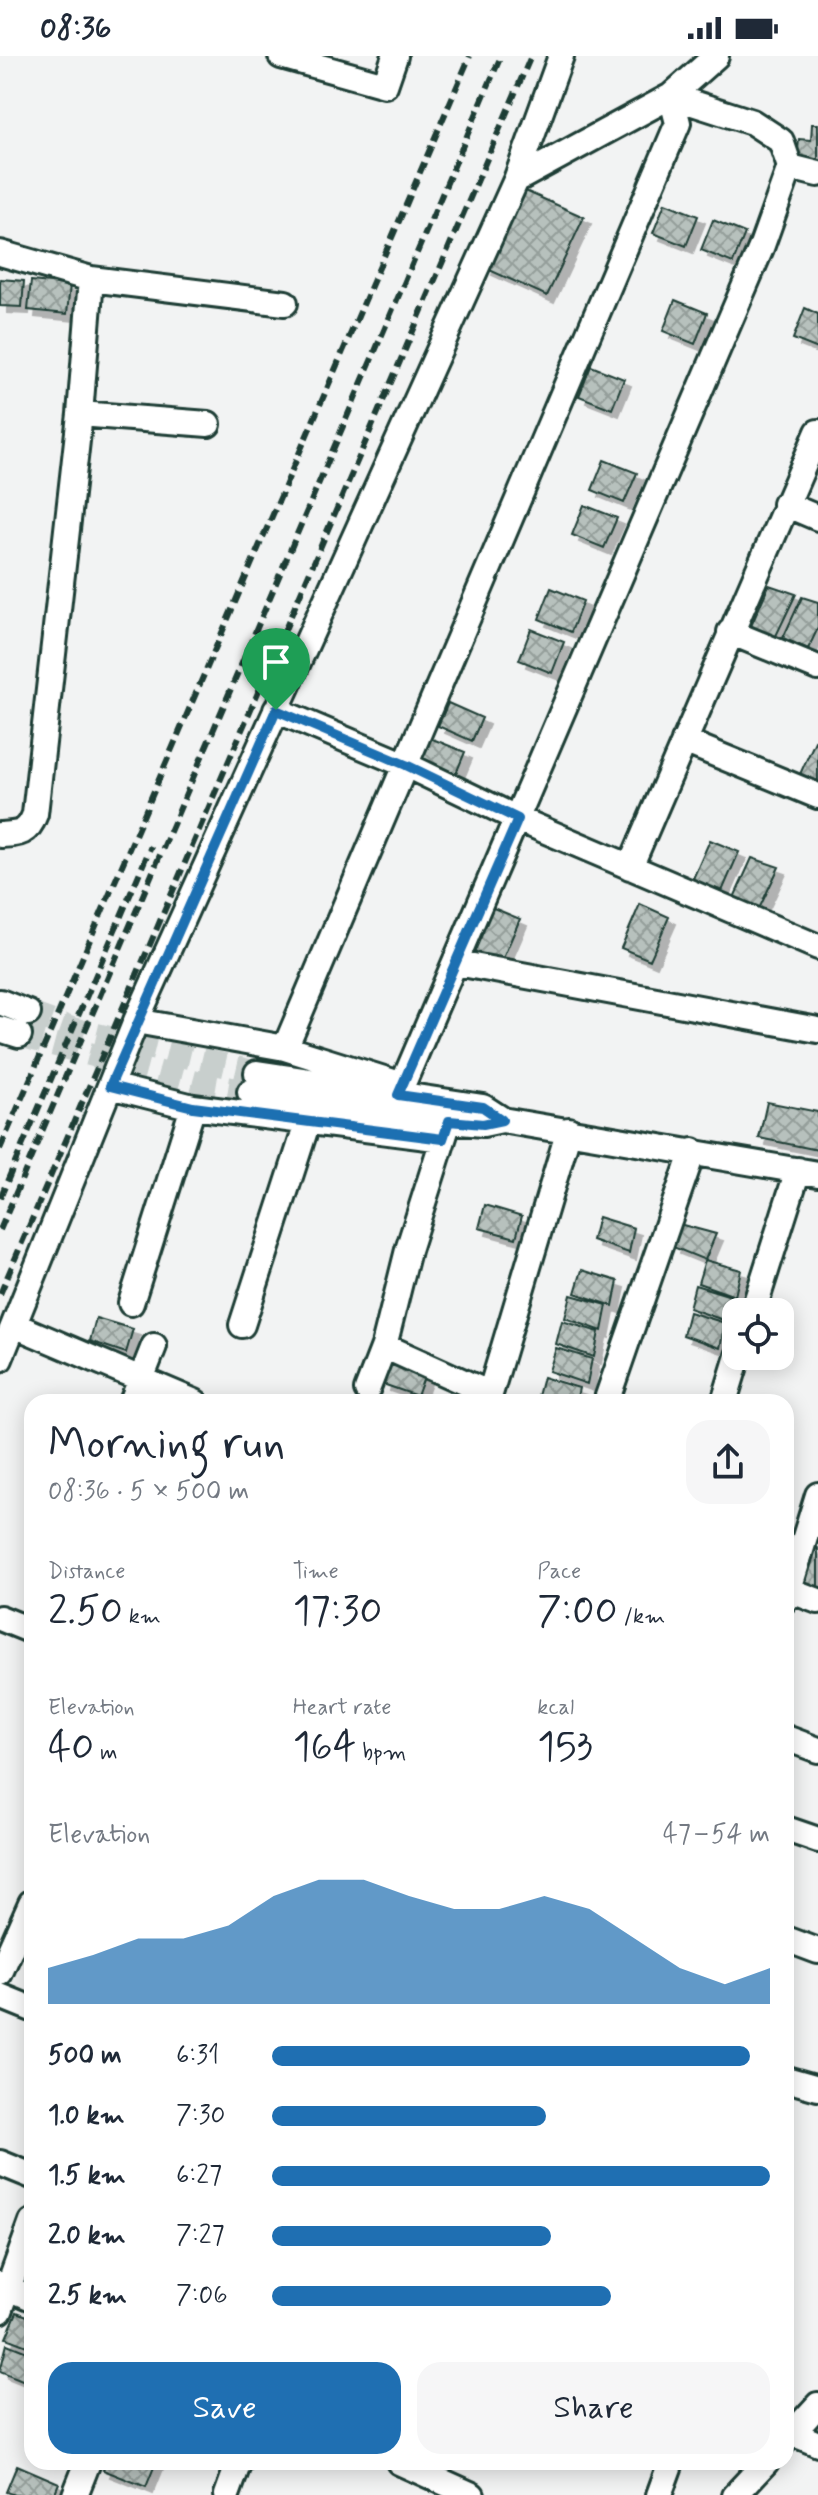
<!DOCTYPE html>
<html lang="en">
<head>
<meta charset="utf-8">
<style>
  :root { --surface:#fff; --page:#f6f6f7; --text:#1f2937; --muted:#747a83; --accent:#1f6fb2 }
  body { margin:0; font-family:Mynerve,sans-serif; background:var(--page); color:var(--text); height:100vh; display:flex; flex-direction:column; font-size:30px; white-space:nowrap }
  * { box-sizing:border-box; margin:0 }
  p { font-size:26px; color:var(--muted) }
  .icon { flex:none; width:44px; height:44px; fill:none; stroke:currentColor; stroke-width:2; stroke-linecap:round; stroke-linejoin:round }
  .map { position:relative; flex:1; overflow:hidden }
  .drawer { position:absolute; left:24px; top:1338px; width:770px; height:1076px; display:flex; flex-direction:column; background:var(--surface); border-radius:24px; box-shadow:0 4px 20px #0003 }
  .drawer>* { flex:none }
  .buttons { position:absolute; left:722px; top:1242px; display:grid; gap:16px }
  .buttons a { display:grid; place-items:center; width:72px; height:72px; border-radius:16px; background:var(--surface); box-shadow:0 4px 20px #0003; font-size:40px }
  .pin { position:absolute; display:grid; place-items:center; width:68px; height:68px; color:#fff; margin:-82px -34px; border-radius:50% 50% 50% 0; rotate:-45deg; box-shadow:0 0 8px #0007 }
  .pin .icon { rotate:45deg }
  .round { display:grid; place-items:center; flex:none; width:84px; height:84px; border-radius:24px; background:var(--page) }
  .headline { display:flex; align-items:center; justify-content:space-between; height:136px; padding:0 24px }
  h1 { font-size:44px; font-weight:600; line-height:60px }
  .stats { display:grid; grid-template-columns:repeat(3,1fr); gap:12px; height:136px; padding:8px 24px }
  .stats div { display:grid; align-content:center }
  .stats b { font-size:40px; font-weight:600 }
  .stats small { font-size:22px; font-weight:400 }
  .stats p { font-size:22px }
  .chart { height:224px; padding:16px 24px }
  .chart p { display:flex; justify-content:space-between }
  .chart svg { width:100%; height:144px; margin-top:8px; fill:var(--accent); opacity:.7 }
  .primary-button { display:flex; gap:16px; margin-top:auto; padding:16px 24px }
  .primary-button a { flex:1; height:92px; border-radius:24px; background:var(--accent); color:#fff; font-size:32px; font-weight:600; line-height:92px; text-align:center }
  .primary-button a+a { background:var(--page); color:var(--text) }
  ul { padding:0 24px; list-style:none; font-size:26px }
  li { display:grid; grid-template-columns:128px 96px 1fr; align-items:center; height:60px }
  li i { height:20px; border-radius:10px; background:var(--accent) }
  .status { display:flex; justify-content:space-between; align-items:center; height:56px; padding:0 40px; background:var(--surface); direction:ltr }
  .status svg { height:22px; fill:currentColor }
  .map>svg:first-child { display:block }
  .building { fill:url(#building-cross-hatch); stroke:#1f3d34; stroke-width:2; filter:url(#shadow) }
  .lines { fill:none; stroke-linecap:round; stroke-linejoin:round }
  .minor-tunnel { stroke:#c8cfcd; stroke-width:24; stroke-dasharray:24 12; stroke-linecap:butt }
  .minor-casing { stroke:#1f3d34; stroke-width:30 }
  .minor { stroke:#fff; stroke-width:24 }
  .rail { stroke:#1f3d34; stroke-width:6; stroke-dasharray:12 6; stroke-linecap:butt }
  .route-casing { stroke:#fff; stroke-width:16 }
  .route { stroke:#1f6fb2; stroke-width:10 }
</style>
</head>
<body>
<div class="status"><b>08:36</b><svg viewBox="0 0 49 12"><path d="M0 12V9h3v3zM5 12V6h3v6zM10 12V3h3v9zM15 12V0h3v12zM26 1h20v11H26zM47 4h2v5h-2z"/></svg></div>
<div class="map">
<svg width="818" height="2439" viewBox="0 0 818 2439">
  <defs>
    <pattern id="building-cross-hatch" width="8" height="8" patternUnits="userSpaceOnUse" patternTransform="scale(2)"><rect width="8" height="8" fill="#b7c1bd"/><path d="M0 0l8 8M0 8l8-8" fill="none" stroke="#949e9a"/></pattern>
    <filter id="shadow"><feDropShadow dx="7" dy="7" stdDeviation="0" flood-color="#0004"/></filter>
  </defs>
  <rect width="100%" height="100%" fill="#f2f3f3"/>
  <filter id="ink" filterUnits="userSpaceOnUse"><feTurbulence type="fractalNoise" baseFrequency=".0125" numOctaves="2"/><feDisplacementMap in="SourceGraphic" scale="16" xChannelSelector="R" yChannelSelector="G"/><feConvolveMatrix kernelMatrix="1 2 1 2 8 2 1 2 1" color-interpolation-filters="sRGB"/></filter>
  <g filter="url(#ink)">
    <path class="building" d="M812 68H818V107L797 106 799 83 811 84Z
      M521 133 584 161 547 240 485 212Z
      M665 147 698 160 686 190 653 177Z
      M713 164 745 177 733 207 701 194Z
      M0 223 24 225 22 251 0 250Z
      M31 225 70 229 67 258 28 254Z
      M675 244 707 257 695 288 663 275Z
      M805 252 818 258V293L793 283Z
      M591 310 624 323 612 353 579 340Z
      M604 404 637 417 624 447 592 434Z
      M584 449 617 462 604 492 572 479Z
      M769 529 796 538 775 582 751 570Z
      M551 532 583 545 571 576 539 563Z
      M802 541 818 546V572L808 593 783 582Z
      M531 573 564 586 552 617 519 604Z
      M448 647 482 662 472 685 438 670Z
      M430 682 465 696 455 720 421 705Z
      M815 685 818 686V736L796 727Z
      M710 784 739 796 720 840 691 827Z
      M752 802 779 811 758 855 733 844Z
      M640 848 669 861 650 904 621 892Z
      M491 851 520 863 501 907 472 894Z
      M767 1046 818 1056V1094L759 1082Z
      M485 1149 522 1160 516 1182 479 1172Z
      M598 1161 634 1172 629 1197 592 1184Z
      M679 1168 716 1178 705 1204 673 1191Z
      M705 1204 741 1214 735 1240 698 1227Z
      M582 1214 618 1225 613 1250 575 1237Z
      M695 1229 731 1240 726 1265 689 1252Z
      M571 1239 607 1249 602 1275 565 1262Z
      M689 1256 725 1267 720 1292 683 1279Z
      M96 1262 133 1273 126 1297 90 1285Z
      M562 1265 599 1276 594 1301 556 1288Z
      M556 1292 592 1303 587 1328 549 1315Z
      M389 1305 426 1316 417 1340 383 1328Z
      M543 1321 579 1332 576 1346 537 1344Z
      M814 1490 818 1492V1537L798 1530Z
      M17 2256 32 2262V2292L6 2282Z
      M7 2288 32 2298V2328L0 2315Z
      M106 2406H156L146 2431 103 2414Z
      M17 2409 59 2427 54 2439H14L6 2436Z"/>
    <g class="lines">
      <path class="minor-tunnel" d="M28 957 72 973 257 1017
        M19 979 201 1028 250 1036"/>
      <g class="minor-casing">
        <path id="minor" d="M281 0 385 29 395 0
          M516 124 561 0
          M0 197 91 223 285 247
          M80 358 208 368
          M785 448 818 462
          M730 576 818 612
          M276 654 406 709 518 763 818 891
          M684 685 818 740
          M0 779C19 778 28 778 35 758L80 358 91 223
          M630 811 818 376
          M457 907 818 974
          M0 946 28 957
          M136 965 285 992 403 1029
          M0 973 19 979
          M285 992 678 67 671 40 752 66 781 85 790 111 818 118
          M257 1017 483 1051 500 1062
          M110 1030 193 1051 443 1083
          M250 1036 449 1065 483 1068 502 1064 818 1118
          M398 1039 761 192 790 111
          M131 1247 193 1051
          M753 1256 798 1114
          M14 1269 195 1346
          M242 1269 308 1065
          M384 1290 490 1338 488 1346
          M0 1303 136 965 516 124 671 40 716 0
          M367 1334 384 1290 408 1194 447 1071
          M490 1338 569 1074
          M132 1346 154 1290
          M606 1346 693 1095
          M724 1346 738 1300
          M789 1534 818 1545
          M786 1543 818 1439
          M0 1562 32 1575
          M786 1682 818 1694
          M786 1773 818 1784
          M786 1883 818 1895
          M0 1917 31 1847
          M0 1940 32 1953
          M786 2023 818 2032
          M0 2107 32 2120
          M0 2228 32 2242
          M0 2255 32 2166
          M792 2377 818 2388
          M786 2384 818 2349
          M399 2406 472 2439
          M75 2439 88 2406
          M227 2439 239 2406
          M659 2439 671 2406
          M735 2439 766 2406"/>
      </g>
      <use href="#minor" class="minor"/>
      <path class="rail" d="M0 1093 470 0
        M0 1142 151 790
        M0 1174 501 0
        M0 1238 531 0"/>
    </g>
  </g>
  <g class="lines" filter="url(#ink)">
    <g class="route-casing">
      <path id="route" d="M276 654 406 709 518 763 398 1039 483 1051 502 1064 483 1068 449 1065 443 1083 193 1051 110 1030Z"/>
    </g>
    <use href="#route" class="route"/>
  </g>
</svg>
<div class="buttons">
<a><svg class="icon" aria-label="locate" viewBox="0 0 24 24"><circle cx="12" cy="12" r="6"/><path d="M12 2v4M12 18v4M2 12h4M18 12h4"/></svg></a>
</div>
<div class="pin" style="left:276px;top:654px;background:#1e9e55"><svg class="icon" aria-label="arrive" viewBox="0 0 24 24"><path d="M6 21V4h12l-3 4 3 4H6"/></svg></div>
<section class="drawer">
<div class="headline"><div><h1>Morning run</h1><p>08:36 · 5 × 500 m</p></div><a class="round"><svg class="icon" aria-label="share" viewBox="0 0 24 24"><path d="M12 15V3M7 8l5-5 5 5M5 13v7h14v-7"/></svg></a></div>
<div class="stats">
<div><p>Distance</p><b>2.50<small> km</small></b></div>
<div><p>Time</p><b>17:30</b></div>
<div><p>Pace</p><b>7:00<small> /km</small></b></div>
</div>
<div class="stats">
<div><p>Elevation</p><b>40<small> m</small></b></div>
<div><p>Heart rate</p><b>164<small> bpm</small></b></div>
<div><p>kcal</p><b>153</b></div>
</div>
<div class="chart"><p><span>Elevation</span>47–54 m</p>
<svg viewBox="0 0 160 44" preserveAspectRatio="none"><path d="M0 44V33L10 29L20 24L30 24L40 20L50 11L60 6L70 6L80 11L90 15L100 15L110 11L120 15L130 24L140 33L150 38L160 33V44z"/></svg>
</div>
<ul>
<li><b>500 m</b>6:31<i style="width:96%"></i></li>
<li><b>1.0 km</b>7:30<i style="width:55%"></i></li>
<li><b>1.5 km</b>6:27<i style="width:100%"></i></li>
<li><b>2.0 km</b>7:27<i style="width:56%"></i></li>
<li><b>2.5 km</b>7:06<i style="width:68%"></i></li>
</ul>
<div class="primary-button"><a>Save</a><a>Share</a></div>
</section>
</div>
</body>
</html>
